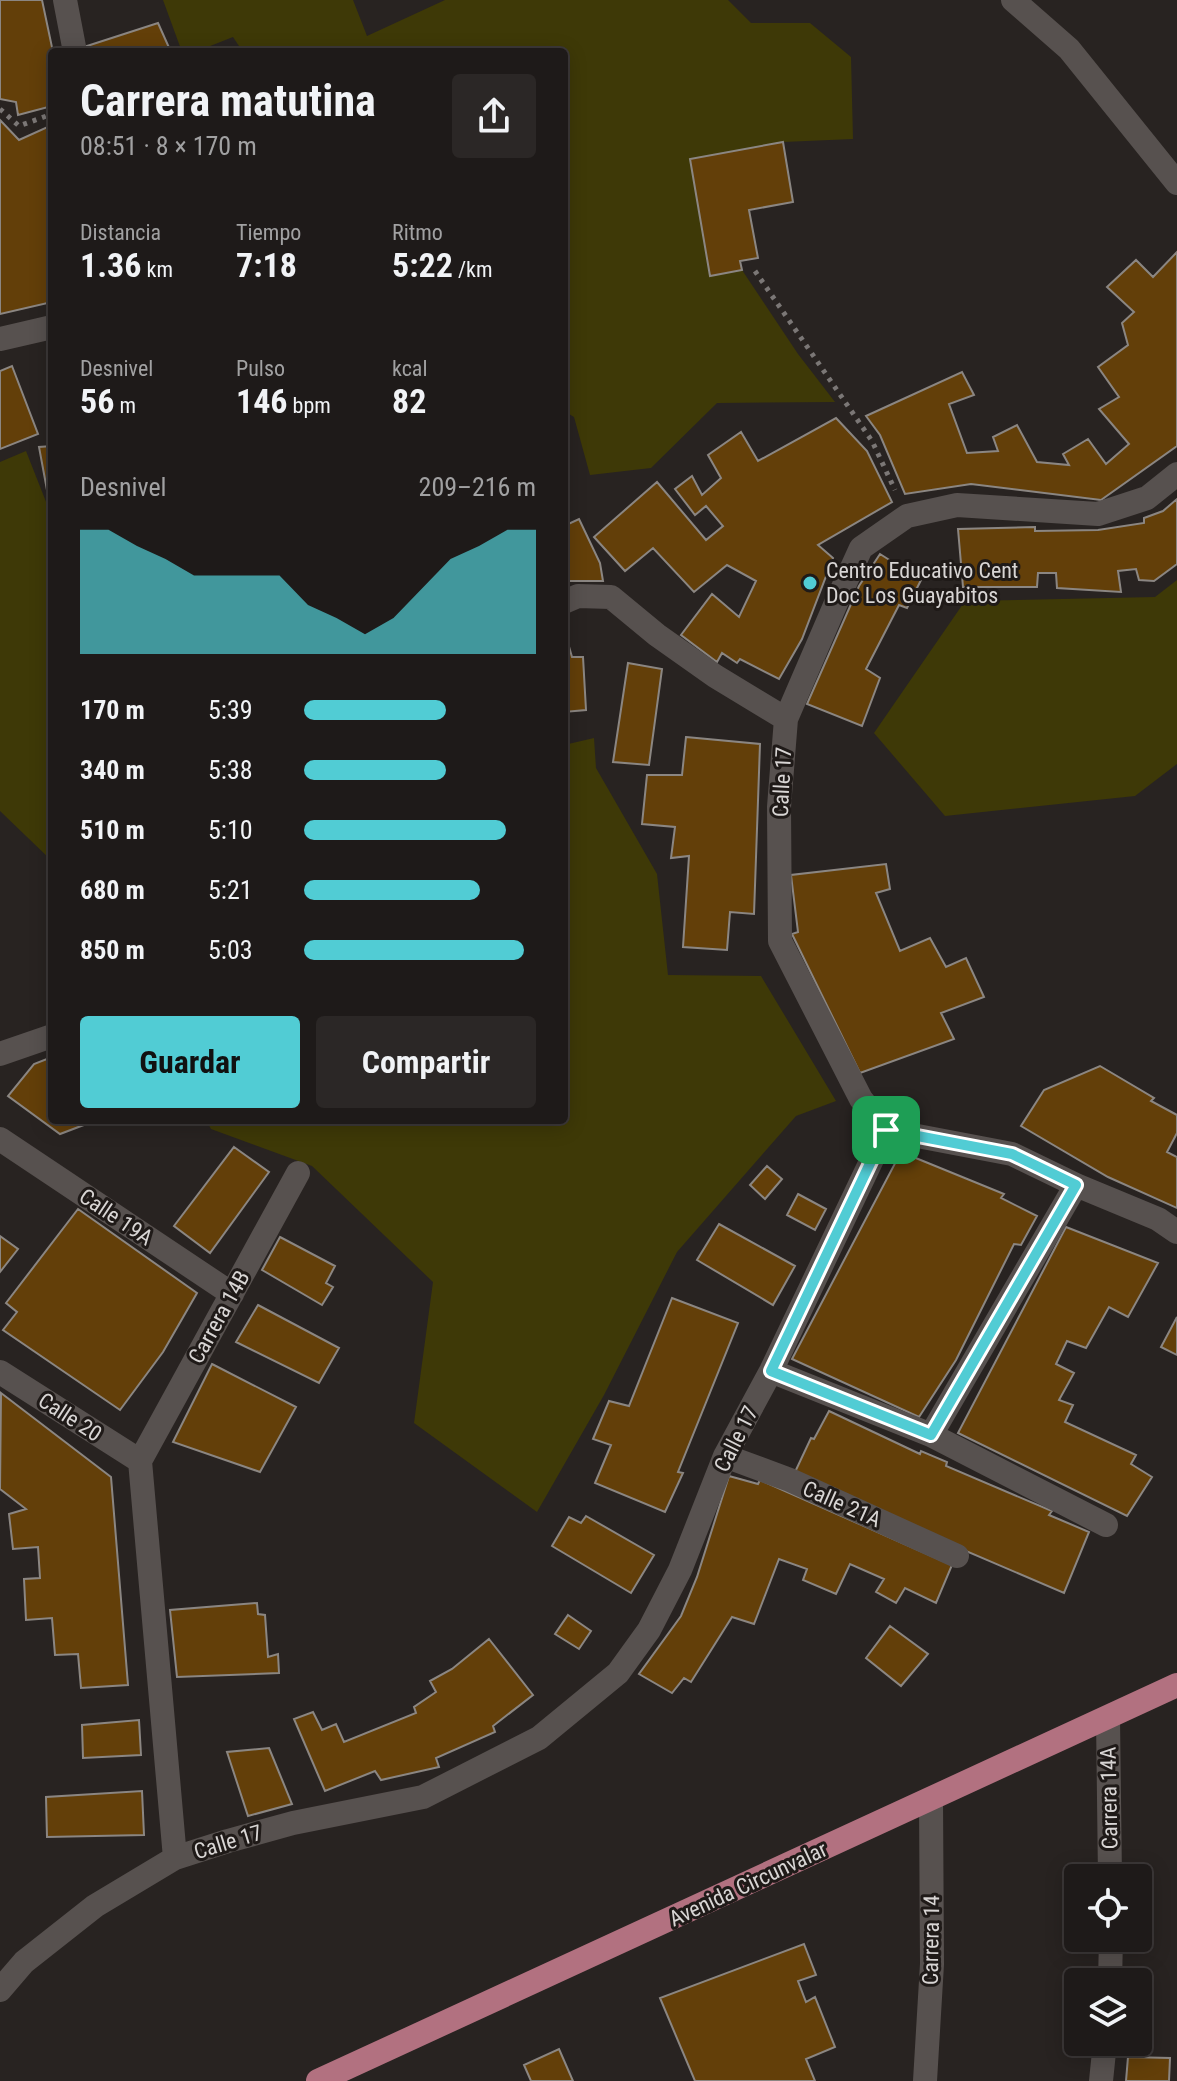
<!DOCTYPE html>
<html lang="es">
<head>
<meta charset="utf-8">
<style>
  :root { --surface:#1e1a19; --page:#2b2726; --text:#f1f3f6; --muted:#a1a1a2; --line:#3c3838; --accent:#51ccd4 }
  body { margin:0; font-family:"Roboto Condensed",sans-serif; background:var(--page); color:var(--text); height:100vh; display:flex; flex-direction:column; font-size:30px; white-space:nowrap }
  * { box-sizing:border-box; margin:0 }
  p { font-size:26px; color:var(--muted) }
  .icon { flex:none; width:44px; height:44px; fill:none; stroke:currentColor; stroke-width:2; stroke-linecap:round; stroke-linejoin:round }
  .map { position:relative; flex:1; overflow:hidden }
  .side { position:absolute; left:48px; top:48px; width:520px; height:1076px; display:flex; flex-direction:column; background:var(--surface); border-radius:8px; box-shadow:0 4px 20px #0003,0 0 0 2px var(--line) }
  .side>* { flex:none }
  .fabs { position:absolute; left:1064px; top:1864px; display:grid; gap:16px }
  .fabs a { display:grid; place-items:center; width:88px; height:88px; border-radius:8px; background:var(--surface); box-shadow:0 4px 20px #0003,0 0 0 2px var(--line); font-size:40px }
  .pin { position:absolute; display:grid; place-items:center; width:68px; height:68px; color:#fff; margin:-34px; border-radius:16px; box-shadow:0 4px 12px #0006 }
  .round { display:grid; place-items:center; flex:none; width:84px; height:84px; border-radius:8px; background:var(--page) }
  .summary { display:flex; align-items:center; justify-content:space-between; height:136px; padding:0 32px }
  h1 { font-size:44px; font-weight:700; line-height:60px }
  .figures { display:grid; grid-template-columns:repeat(3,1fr); gap:12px; height:136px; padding:8px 32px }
  .figures div { display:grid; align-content:center }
  .figures b { font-size:34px; font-weight:700 }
  .figures small { font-size:22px; font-weight:400 }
  .figures p { font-size:22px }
  .chart { height:224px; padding:16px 32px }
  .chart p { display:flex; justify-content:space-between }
  .chart svg { width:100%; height:144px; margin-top:8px; fill:var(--accent); opacity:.7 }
  .cta { display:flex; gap:16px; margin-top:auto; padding:16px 32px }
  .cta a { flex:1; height:92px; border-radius:8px; background:var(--accent); color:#111; font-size:32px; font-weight:700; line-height:92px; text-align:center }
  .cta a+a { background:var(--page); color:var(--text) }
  ul { padding:0 32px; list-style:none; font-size:26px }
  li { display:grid; grid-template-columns:128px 96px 1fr; align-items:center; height:60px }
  li i { height:20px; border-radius:10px; background:var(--accent) }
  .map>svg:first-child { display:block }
  .green { fill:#3e3907 }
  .building { fill:#633f09; stroke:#8b8682; stroke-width:2 }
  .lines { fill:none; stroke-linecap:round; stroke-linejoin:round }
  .path { stroke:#7b7776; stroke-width:5; stroke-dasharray:4 6; stroke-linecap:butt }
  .street { stroke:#57514f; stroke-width:24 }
  .primary { stroke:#b27180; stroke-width:24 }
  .route-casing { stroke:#fff; stroke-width:16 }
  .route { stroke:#51ccd4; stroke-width:10 }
  .poi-dot { fill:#51ccd4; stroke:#1f1a18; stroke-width:3 }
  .labels { text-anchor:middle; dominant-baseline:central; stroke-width:6; stroke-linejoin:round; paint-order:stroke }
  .poi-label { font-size:22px; fill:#d8d5d4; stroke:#1f1a18; text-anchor:start }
  .street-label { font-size:22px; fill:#d8d5d4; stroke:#1f1a18 }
</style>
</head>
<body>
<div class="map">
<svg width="1177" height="2081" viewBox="0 0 1177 2081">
  <rect width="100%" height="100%" fill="#282321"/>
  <path class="green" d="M163 0H353L367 36 445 0H728L751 23H810L851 57 853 139 783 142 690 159 710 276 742 270 798 354 835 402 717 403 651 468 590 475 574 417 564 411V52H243L233 37 195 52H182Z
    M26 451 52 517V861L0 811V462Z
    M1177 580V764L1135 796 945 816 874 733 965 601 1155 597Z
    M594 738 596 768 657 874 668 975 761 976 836 1101 796 1116 677 1252 604 1395 537 1512 414 1423 433 1282 312 1166 211 1129 206 1120H564V745Z"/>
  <path class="building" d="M0 0H42L53 52 52 106 18 115 16 102 0 99Z
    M158 23 171 52H88L87 46Z
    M0 120 19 140 52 125V302L0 314Z
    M783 142 793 202 749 210 758 258 740 261 742 270 710 276 690 159Z
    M1177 252V446L1101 500 971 484 905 494 880 435 866 416 962 372 974 395 949 404 967 453 998 451 993 437 1017 425 1037 462 1069 465 1063 454 1088 439 1106 464 1129 444 1099 409 1119 397 1098 367 1128 345 1122 323 1134 312 1107 287 1136 260 1153 277Z
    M12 366 38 434 0 449V371Z
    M836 418 867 451 892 502 818 545 833 558 802 639 779 679 740 659 737 663 722 653 717 662 681 635 712 594 739 617 756 581 727 565 694 592 653 548 625 571 594 537 657 482 706 540 723 526 706 506 695 515 675 489 692 476 702 495 721 478 708 455 741 432 758 461Z
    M52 446V489L47 490 39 447Z
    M1177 499V564L1154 581 1139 580 1136 569 1118 571 1121 592 1057 588 1056 573H1038L1037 587H963L958 529 1035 527V531L1098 530 1144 523V518L1163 511Z
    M579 519 600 563 603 581H569L566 572H564V526Z
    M880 554 921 580 907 608 899 605 866 669 880 678 862 726 807 704 859 586Z
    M568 643 572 657H583L586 710 564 712V644Z
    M628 663 662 669 649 765 613 762Z
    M686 737 760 744 754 914 730 912 727 950 683 947 689 856 671 858 675 827 642 824 647 775H682Z
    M886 864 890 889 876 893 900 951 930 938 946 967 966 958 984 997 941 1013 954 1039 860 1073 792 934 798 932 791 875Z
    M52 1057V1120H97L60 1134 8 1096 34 1064Z
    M1100 1066 1154 1098 1151 1101 1177 1115V1133L1167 1152 1177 1157V1208L1108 1177 1021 1126 1044 1090Z
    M234 1147 269 1172 210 1253 174 1226Z
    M901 1152 1004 1194 1001 1198 1037 1216 1021 1245 1014 1244 956 1360 919 1417 792 1359Z
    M767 1166 782 1179 765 1199 750 1185Z
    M798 1194 826 1209 815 1230 787 1215Z
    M78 1209 197 1293 163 1352 120 1410 3 1330 17 1312 6 1303Z
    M719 1224 795 1266 773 1305 697 1260Z
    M1066 1227 1158 1263 1128 1317 1109 1307 1086 1348 1067 1341 1056 1364 1074 1373 1059 1400 1073 1405 1065 1422 1136 1455 1131 1464 1152 1477 1127 1516 958 1433Z
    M0 1236 18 1249 0 1272Z
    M280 1237 335 1266 326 1283 333 1287 322 1305 262 1270Z
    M672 1298 738 1323 678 1472 683 1473 665 1512 595 1483 611 1445 593 1439 609 1401 629 1406Z
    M258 1305 339 1348 319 1383 236 1342Z
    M1177 1317V1355L1161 1347Z
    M212 1364 296 1407 260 1472 173 1442Z
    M1 1393 111 1477 128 1685 81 1688 78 1654 55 1655 52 1618 26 1620 24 1579 40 1578 38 1547 13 1549 9 1514 26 1509 0 1489Z
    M829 1411 920 1454 921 1451 947 1462 946 1466 1052 1511 1049 1515 1089 1532 1064 1593 917 1530 795 1472 811 1438 814 1439Z
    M729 1476 758 1484 760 1480 952 1565 936 1603 905 1588 896 1603 876 1592 884 1579 850 1564 836 1594 803 1580 807 1569 779 1559 754 1624 732 1617 691 1682 684 1678 672 1693 639 1674 681 1616 697 1577Z
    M586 1516 654 1555 631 1593 552 1546 569 1517 581 1523Z
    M257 1603 258 1614 265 1615 268 1657 278 1654 279 1673 177 1677 170 1610Z
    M568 1615 591 1631 579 1649 555 1634Z
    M890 1626 928 1654 901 1686 866 1658Z
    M489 1639 533 1695 493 1726 495 1732 436 1758 439 1767 381 1780 375 1771 325 1791 294 1719 313 1712 322 1730 336 1724 344 1742 416 1713 414 1707 436 1692 430 1681 452 1669Z
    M139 1720 141 1755 83 1758 82 1725Z
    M269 1748 292 1804 248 1816 227 1752Z
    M142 1791 144 1835 47 1837 46 1797Z
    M804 1944 816 1975 798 1981 806 2002 815 1997 835 2047 806 2059 815 2081H695L660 1998Z
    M559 2049 573 2081H531L524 2065Z
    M1128 2057 1170 2058 1169 2081H1126Z"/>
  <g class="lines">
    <path class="path" d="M0 109 19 126 52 114
      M755 271 872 441 895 490"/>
    <path class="street" d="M65 0 75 52
      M1013 0 1069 49 1177 183
      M0 339 52 327
      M564 602 578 596 611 597 657 635 715 676 786 719
      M0 1054 52 1036
      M886 1130 1012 1154 1076 1185 1158 1219 1177 1232
      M0 1139 232 1294
      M771 1371 931 1435 1106 1525
      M0 1372 140 1461
      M931 1435 1076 1185
      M725 1456 790 1480 957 1556
      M140 1461 175 1858
      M140 1461 298 1173
      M1108 1718 1110 1878
      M1110 1982 1111 1938
      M0 1990 24 1962 95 1906 175 1858 228 1841 293 1823 423 1797 539 1738 618 1673 649 1630 680 1570 725 1456 771 1371 886 1130 861 1099 780 941 779 807 786 719 836 603 861 548 907 516 957 505 1098 514 1147 498 1177 474
      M925 2081 932 1964 931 1799
      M1101 2081 1105 2042"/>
    <path class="primary" d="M318 2081 1177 1685"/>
  </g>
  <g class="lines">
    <g class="route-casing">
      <path id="route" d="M886 1130 1012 1154 1076 1185 931 1435 771 1371Z"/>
    </g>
    <use href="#route" class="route"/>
  </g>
  <circle class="poi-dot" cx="810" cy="583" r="8"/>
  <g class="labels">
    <g class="poi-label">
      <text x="826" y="570">Centro Educativo Cent<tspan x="826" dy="25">Doc Los Guayabitos</tspan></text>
    </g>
    <g class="street-label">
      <text transform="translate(782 782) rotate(-87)">Calle 17</text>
      <text transform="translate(116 1217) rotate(34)">Calle 19A</text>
      <text transform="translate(219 1317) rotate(-61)">Carrera 14B</text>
      <text transform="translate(70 1417) rotate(33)">Calle 20</text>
      <text transform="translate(736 1439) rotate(-63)">Calle 17</text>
      <text transform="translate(842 1504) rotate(24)">Calle 21A</text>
      <text transform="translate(1109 1798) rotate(-91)">Carrera 14A</text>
      <text transform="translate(228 1842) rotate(-17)">Calle 17</text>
      <text transform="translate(748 1884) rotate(-25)">Avenida Circunvalar</text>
      <text transform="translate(931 1940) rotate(-89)">Carrera 14</text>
    </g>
  </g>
</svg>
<div class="fabs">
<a><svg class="icon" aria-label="locate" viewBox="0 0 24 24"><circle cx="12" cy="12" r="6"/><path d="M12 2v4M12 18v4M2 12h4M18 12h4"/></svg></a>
<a><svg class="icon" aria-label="layers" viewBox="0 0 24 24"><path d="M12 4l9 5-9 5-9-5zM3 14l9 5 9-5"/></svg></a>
</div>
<div class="pin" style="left:886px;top:1130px;background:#1e9e55"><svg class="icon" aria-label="arrive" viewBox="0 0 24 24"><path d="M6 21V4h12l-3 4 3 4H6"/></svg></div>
<section class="side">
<div class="summary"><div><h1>Carrera matutina</h1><p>08:51 · 8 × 170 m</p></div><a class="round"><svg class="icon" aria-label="share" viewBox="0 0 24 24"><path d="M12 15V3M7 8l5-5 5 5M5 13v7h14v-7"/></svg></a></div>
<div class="figures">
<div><p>Distancia</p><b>1.36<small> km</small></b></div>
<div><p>Tiempo</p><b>7:18</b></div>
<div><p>Ritmo</p><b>5:22<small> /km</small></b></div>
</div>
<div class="figures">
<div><p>Desnivel</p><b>56<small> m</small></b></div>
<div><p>Pulso</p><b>146<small> bpm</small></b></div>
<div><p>kcal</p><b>82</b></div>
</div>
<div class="chart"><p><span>Desnivel</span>209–216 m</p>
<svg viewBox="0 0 160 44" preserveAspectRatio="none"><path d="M0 44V6L10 6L20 11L30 15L40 20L50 20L60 20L70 20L80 29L90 33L100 38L110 33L120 24L130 15L140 11L150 6L160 6V44z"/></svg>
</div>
<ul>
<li><b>170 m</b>5:39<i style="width:61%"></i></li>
<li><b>340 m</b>5:38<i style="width:61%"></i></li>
<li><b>510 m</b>5:10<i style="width:87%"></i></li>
<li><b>680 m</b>5:21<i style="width:76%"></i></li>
<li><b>850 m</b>5:03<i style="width:95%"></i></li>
</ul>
<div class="cta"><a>Guardar</a><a>Compartir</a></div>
</section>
</div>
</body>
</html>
